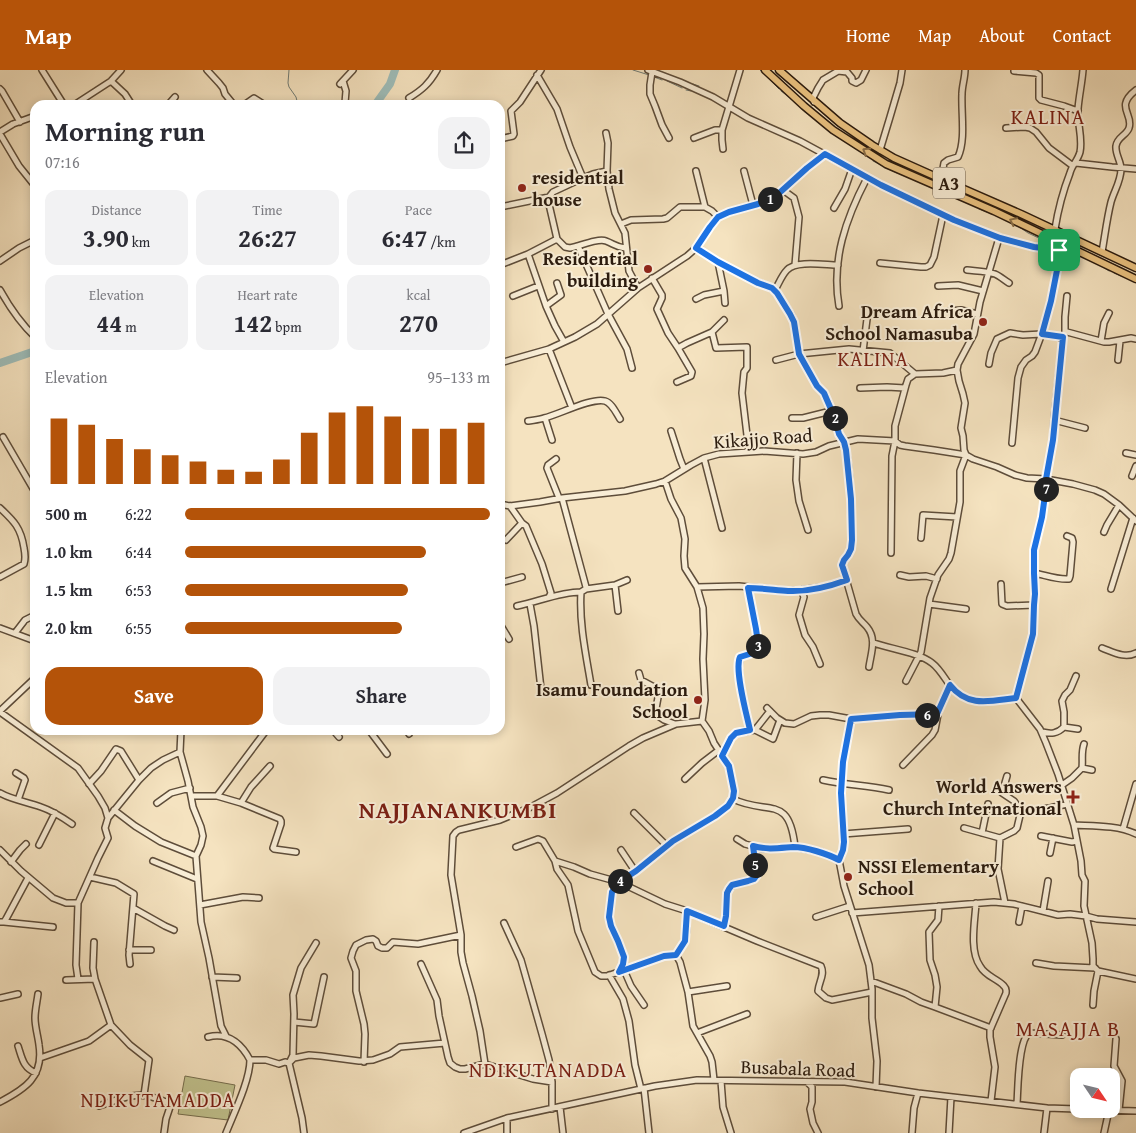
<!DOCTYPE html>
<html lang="en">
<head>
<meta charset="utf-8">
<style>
  :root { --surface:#fff; --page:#f2f2f3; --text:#2b2b33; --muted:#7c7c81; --accent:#b45309 }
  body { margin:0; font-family:"Gentium Book Plus",serif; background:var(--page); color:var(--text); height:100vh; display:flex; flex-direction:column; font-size:19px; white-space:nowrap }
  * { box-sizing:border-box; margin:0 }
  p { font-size:16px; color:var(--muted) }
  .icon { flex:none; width:28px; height:28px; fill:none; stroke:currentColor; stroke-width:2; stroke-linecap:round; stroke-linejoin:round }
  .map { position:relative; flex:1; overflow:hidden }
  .sheet { position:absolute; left:30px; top:30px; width:475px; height:635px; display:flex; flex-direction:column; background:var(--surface); border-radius:15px; box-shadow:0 2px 8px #0003 }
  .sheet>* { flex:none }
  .needle { width:32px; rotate:125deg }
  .tools { position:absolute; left:1070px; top:998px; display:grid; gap:10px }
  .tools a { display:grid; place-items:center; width:50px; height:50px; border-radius:10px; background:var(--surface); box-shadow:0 2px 8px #0003; font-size:25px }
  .pin { position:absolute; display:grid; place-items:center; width:42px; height:42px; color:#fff; margin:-21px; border-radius:10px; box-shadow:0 2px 8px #0006 }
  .km { position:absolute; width:25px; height:25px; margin:-12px; border-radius:50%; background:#222; color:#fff; font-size:14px; line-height:25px; text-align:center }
  .round { display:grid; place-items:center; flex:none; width:52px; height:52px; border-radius:15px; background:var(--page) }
  .summary { display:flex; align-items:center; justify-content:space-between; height:85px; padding:0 15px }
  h1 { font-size:28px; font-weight:700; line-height:38px }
  .figures { display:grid; grid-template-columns:repeat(3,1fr); gap:8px; height:85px; padding:5px 15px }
  .figures div { display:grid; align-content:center; border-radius:12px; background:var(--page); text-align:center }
  .figures b { font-size:25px; font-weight:700 }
  .figures small { font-size:14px; font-weight:400 }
  .figures p { font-size:14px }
  .chart { height:140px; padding:10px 15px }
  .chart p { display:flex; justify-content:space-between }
  .chart svg { width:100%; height:90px; margin-top:5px; stroke:var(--accent); stroke-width:6 }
  .cta { display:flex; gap:10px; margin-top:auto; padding:10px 15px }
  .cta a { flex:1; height:58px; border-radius:15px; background:var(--accent); color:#fff; font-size:20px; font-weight:700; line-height:58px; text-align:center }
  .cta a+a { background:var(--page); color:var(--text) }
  ul { padding:0 15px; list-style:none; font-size:16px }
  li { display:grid; grid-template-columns:80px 60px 1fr; align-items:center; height:38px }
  li i { height:12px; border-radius:6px; background:var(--accent) }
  header { display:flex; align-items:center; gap:30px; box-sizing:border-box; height:70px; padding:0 25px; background:var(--accent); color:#fff }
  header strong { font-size:24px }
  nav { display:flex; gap:28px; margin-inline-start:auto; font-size:18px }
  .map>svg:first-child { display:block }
  .green { fill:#c1c28e; stroke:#766e4e }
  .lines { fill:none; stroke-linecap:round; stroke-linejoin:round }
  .stream { stroke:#707c75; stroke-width:1 }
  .river { stroke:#9ebdb9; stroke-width:8 }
  .minor-casing { stroke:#5e4d3a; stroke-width:8 }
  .major-casing { stroke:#2b1b0e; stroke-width:9 }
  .minor { stroke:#f8edd6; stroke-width:5 }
  .major { stroke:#eac280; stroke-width:6 }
  .oneway { stroke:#8a6e47 }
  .route-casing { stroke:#fff; stroke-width:10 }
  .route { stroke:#1a73e8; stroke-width:6 }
  .poi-dot { fill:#8f2418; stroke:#f8edd6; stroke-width:2 }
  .labels { text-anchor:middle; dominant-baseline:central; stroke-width:4; stroke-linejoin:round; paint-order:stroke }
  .shield { fill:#f8edd6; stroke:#685a4a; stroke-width:1 }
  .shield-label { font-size:18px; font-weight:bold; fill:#2b1b0e }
  .poi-label { font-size:19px; font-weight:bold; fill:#2b1b0e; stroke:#f8edd6; text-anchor:end }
  .street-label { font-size:19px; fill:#2b1b0e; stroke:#f8edd6 }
  .neighbourhood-label { font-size:20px; letter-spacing:1px; fill:#7a1f14; stroke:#f8edd6 }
  .quarter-label { font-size:21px; letter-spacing:1px; fill:#7a1f14; stroke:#f8edd6 }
  .district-label { font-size:24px; font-weight:bold; letter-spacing:1px; fill:#7a1f14; stroke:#f8edd6 }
</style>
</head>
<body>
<header>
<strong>Map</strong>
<nav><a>Home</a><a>Map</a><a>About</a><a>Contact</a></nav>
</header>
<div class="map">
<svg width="1136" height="1063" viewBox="0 0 1136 1063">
  <rect width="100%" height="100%" fill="#f5e3c0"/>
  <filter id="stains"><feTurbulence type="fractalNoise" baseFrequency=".004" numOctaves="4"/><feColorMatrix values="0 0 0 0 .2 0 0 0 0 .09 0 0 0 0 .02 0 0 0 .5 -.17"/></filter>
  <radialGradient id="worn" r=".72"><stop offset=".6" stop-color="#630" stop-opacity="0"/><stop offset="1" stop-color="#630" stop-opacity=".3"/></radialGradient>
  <path class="green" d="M185 1006 235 1015 228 1050 178 1044Z"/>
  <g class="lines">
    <path class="stream" d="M289 0 288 13 289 17 296 27 298 35
      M633 0 649 5
      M760 0 765 5
      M659 1 665 3
      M654 7 662 10
      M768 8 779 19
      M667 11 682 18
      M693 14 699 16
      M686 20 691 21
      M781 21 793 30
      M805 42 810 45
      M873 91 897 103
      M900 104 947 124
      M950 126 954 127
      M979 139 998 146
      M1015 154 1028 163 1056 176
      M1063 180 1068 183H1072
      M1100 195 1109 201
      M1114 203 1121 206"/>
    <path class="river" d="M375 35 390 14 395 0
      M0 293 35 281"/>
    <g class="minor-casing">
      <path id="minor" d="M42 0 64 35
        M207 0 219 13 223 18 225 24 234 35
        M648 0 680 12 713 27 748 48 800 71 881 115 954 150 999 168 1034 177 1059 180
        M1014 1 1036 3 1039 5V28L1041 30 1064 36 1078 41
        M652 2 650 15V24L655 36 662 55 669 68
        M111 11 125 24 132 35
        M343 11 346 21 345 33
        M340 14 353 0
        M0 19 2 21 20 52
        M409 28C422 20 429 14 437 0
        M814 32 813 28 818 18 823 10 838 1 847 2 852 8V11L856 13 861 10 866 0
        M74 35 111 11 121 0
        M168 35 175 27
        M244 35 254 28 265 35
        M1006 58 1025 57 1030 58 1036 62 1049 78 1073 96
        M0 62 13 54 35 46
        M606 63 608 73 607 101 609 119 615 143 625 163 629 201 638 218
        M0 64 19 96 35 116
        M694 68 715 60H722
        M500 69 513 66 514 64 511 41 520 32 541 0
        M723 79 722 70V60L740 0
        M880 80 890 47 900 13 902 0
        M1076 93 1112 97 1136 99
        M696 101 705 137
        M744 101 753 135
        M583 108 593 104 607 101
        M941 109 944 93 948 90 958 87C966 70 961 43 962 24 962 16 965 8 965 0
        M783 120 794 128 799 147 795 195
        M549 127 548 130 557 169 565 177 570 178 574 177C582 175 599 168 606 171 614 174 616 177 625 178
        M500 137 549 127 553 122 583 108 570 77 557 39 537 5
        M834 138 845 119 852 99
        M621 154 631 150 663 149 667 148 680 137H705L712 141 718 147
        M1055 159C1058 140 1063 121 1070 103 1072 95 1078 90 1080 82 1083 68 1077 53 1078 39 1079 26 1082 13 1083 0
        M557 169 528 184 546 236 555 256 564 272
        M578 176 608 244 627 279 632 298
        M696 178C714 190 732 200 750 209 758 213 769 215 775 221L791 244 794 252 799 284 817 316 824 323 827 330 834 346 839 363 843 372 846 379C850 403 851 426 851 450 851 459 853 469 851 478 849 485 844 488 842 495L856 544C859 550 863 552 867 557 877 569 871 583 869 597
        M1102 182C1105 165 1107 148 1111 132 1114 121 1121 111 1121 99 1121 91 1115 84 1116 76 1117 67 1127 65 1129 58 1134 44 1114 37 1136 20
        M0 191 19 178 35 170
        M880 193 921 197H926L930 195 934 187 943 145
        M500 195 528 184
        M967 200C976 201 987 201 995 204 1000 206 1004 210 1009 213
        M652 208 662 225V228L657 239 668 263 678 278 692 302 691 306 677 312
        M938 216 958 215 983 221
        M0 220C10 238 20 253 35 267
        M775 220C779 213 782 205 787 200 796 190 825 195 838 195
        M724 221 725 233
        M513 226 538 216
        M696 229 704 225 724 221 718 192
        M546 236 561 225 557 213
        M839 236C831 190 846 148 867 108
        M949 241 961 240 977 244
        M712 262 716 278 747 277V298L744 302 742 323 749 382
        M1065 262V247L1067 226
        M1101 271 1104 253 1109 243
        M678 278 687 273 712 262 724 250
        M549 279 572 338
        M863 281 868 241
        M776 290 799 284 849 279 890 283 915 304
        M1118 290 1120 271
        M500 293 549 279 575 267 597 254 638 218 687 186 696 178 710 157 718 147 729 142 757 134 777 125 807 98 825 84
        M989 294 991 283 997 269 1010 263 1023 265 1042 264 1063 267 1065 262H1067L1104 272H1109L1131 268 1136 269
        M860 318 887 317 905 318
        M545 348 552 370
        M792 348H803L831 341
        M1054 350 1085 358
        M528 351C533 350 539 350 544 348 558 345 592 327 605 331 612 333 616 343 620 349
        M671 361 680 389 684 399
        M3 367 35 422
        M1012 373 1018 308 1021 297 1026 290 1032 286 1035 282 1044 258 1051 231 1059 190V180L1069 167
        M797 383 796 410 799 431 808 460
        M1126 383 1136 385
        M704 388 722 458
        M556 389 548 395 547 398 559 428
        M1132 406 1136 396
        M562 428 586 517V519L581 522C579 553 586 585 591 615
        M500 434 510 436 540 432 562 428 625 421 656 414 665 411 691 395 704 388 719 384 764 381 803 384 816 382 829 376 858 369 895 371 900 375 905 376 934 380 966 385 973 389 997 397 1015 405 1027 408 1046 409 1073 414 1095 420 1104 424 1119 435 1136 451
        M510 436 522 453 526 456 542 494 551 523 549 527
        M0 438C14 451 21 458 24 478 25 483 26 488 24 494L0 507
        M1104 462 1107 455 1119 435
        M921 468 923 445 957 447
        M506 470 522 453
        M891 483 892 386 895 371V356L906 315 908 309 915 304 943 303 957 300
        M1034 503C1045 505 1057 510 1069 509L1070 506 1073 472 1072 468 1067 466
        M900 505 909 507 926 506 937 509
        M500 513 522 507
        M1001 514 1002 534 1007 536 1034 535
        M615 515 627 510
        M697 517 739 516 789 521 801 520 829 516 847 510
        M748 518 756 559 759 580 756 582 741 587C734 599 747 646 750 661
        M586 519 615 515 618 541
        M1111 519 1133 448
        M801 520 804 527 799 545 805 565 813 577 820 594
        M530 534 534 556 541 619
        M929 534 966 539
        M517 536C538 532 559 522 581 522
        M500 554 509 569
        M0 558 35 571
        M15 563 25 550 35 545
        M874 573C890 579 918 582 932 593 940 599 945 609 951 617 967 637 993 630 1016 628
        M1102 578C1113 582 1125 589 1136 583
        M639 603 641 610 654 617 659 622 655 644 664 650 675 654
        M906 611 921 582 930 528 938 505 949 489 951 483 960 432V401L966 385 964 380 963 366 961 358 965 333 963 324 959 311 957 300 958 294 974 264 980 232 999 168
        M1016 628 1033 564 1034 535 1035 524 1034 503V480L1042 447 1045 425 1046 409 1053 370 1054 350 1063 267
        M1016 628 1040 659 1046 673 1058 704 1074 755 1081 791 1082 805 1085 811 1084 836 1092 873 1093 889V896L1098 901 1136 909
        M767 638 777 648 785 653 794 654 811 646 820 645H829L851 649 900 645H937
        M0 641 35 608
        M0 642 78 698 98 726 105 738 108 748
        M851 649 843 692 841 723 844 772 843 780 839 790 844 816 869 895 872 919V948L877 991 876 1017
        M1064 657V642L1062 631 1065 625 1070 620 1076 606
        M181 660 180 682 188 711 193 737 201 757 203 766 201 775 196 786 201 852 209 888 221 956 226 966
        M333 660 339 667
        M369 660 387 684
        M407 660 409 664
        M755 660 770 641
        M1042 662C1051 664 1057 664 1064 657L1078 659
        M722 687 731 668 736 663 755 660 773 669 780 650
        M903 695 932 665 935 660 939 639 950 615
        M1082 698C1083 690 1081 683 1084 674
        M16 703 24 708 25 710 18 730
        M1007 706 1002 723 1014 731 1021 741
        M685 709 702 693 719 680
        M823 710C845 715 867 715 889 720
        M89 714 101 701 116 679 121 681 139 710
        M1062 715 1072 708 1082 698 1092 700
        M0 723C12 730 28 732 41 737 53 741 62 747 72 754
        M191 726H217L265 662V660
        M217 726 241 733 251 717 270 696
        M733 729C768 746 789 723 795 777
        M157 733 171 723 190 718
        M241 733 280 749 281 751V754L273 778 274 779 296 782
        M114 740 135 756 161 772 196 786
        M634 743 667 776
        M1074 755C1094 756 1117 755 1136 764
        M964 758 1000 768 1014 761 1017 758 1021 741 1050 738 1067 734
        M1123 759 1136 714
        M982 763 988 734
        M843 764 908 759
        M1041 766 1072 772 1077 771
        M1000 768 998 799 1005 833
        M737 769 745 774 763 779 795 777 821 782 839 790
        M39 775 55 743
        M516 777 538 769 543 771 555 791 557 799 568 815 578 861 595 902 601 906H607L664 886 676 885 680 892 688 922
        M0 780 21 801 53 828 66 833H78
        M621 780 635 801
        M1050 783 1053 768
        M153 791 197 809
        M555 791 574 797 590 804 619 812 665 834 684 840 757 871 821 896C825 905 819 911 818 921L826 928 832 930 872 922
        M11 792 20 780 26 774
        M90 807 116 813 134 824 129 885 130 894
        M976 833C975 851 969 880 980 896 986 907 997 908 1004 916 1007 919 1006 920 1006 923L990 960V967L995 997 991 1031
        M200 835 243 827 259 828
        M939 836 938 850 929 862 930 890 935 905 937 917 935 937 991 958
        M133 838 165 856 174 860
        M1043 841 1048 811
        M852 843 994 832 1014 834 1058 845 1070 844 1086 846 1097 849 1136 852
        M816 847 850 836
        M0 852H4L6 849 28 808
        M4 852 53 857
        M1019 852 1022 836
        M504 853 521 890 542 964 549 990 552 1012V1039
        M724 856 726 846 727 823 729 819 733 815 748 811 754 809 757 805 753 776
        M94 872 93 898 95 909
        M129 880H151
        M676 885C688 869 687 860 687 841
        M1036 893 1054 896 1095 898
        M421 894 437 930 439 946 448 987 450 993 455 997 460 999H465L485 994 533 1009 552 1012
        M624 900 631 916 644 935
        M619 902 623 894 624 887 618 871 611 856 609 847 612 822 619 812 635 801 673 771 715 746 728 736 733 729 734 721 729 696 714 673 709 661 702 651 705 630 703 589 704 564 703 538 697 517 685 498 684 486 685 469 681 448 671 429 665 411
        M609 905 623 929 629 951 635 995 641 1019
        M212 907 237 908
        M78 909 76 895 78 833 98 788 108 768 105 758 108 748 139 710 151 698 163 690 180 682
        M66 910 95 909 111 955 130 975 149 990 144 1025
        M871 911 906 924 921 932 935 937
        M0 928 18 924
        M1093 935 1094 921 1098 901
        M294 952 314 954 324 907
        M697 963 747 944
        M208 967C228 962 241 973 250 990 250 1010 234 1043 226 1063
        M1116 969 1114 996 1122 1011 1119 1040
        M18 976C22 988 23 998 36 1003
        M40 988 89 971 111 955
        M250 990H266L279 994 285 992 289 993 293 985 294 944 293 925 301 898 316 873
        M364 992 365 964 364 954 356 921V901L351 888 353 881 356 875 366 870 373 869 376 871 378 876 382 878H387L393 872 418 874 461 865
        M485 994 480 961 472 926 463 893 461 882V865L451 805 453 766 456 762 459 760 500 750 529 738 557 723 629 676 643 668 676 654 702 651
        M714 1010 712 992 710 986 693 956 688 922 727 916
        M721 1011 723 1037 731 1063
        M807 1012 812 1017V1032L810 1039 813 1053 818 1063
        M644 1018 649 1063
        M0 1032C25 1019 44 1007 39 975 38 966 35 957 35 948 35 940 37 932 38 924
        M1017 1034C1018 1019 1018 971 1029 963L1062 965
        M99 1036C114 1031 132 1023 147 1026 155 1027 163 1031 171 1034L166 1049 164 1063
        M560 1037 563 1063
        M507 1048V1063
        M304 1063 302 1048 289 993 294 988 309 985 321 986 359 991 373 990 390 984 400 977 445 973
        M464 1063 507 1048 655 1016 697 1010 845 1012 918 1023 1047 1038 1136 1041
        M912 1063 914 1038 918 1023
        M949 1063 951 1027
        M1044 1063 1047 1038
        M1104 1063 1109 1040"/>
    </g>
    <g class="major-casing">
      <path id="major" d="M765 0 804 36 833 60 886 94 994 141 1136 209
        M779 0 840 53 872 75 894 88 941 109 1021 144 1136 198"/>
    </g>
    <use href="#minor" class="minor"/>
    <use href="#major" class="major"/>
  </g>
  <defs><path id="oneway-chevron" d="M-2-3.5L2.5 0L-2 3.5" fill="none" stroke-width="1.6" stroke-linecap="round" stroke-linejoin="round" transform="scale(1.25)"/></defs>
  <g class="oneway">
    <use href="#oneway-chevron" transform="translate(866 81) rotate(-148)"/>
    <use href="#oneway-chevron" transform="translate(1013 151) rotate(-154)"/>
  </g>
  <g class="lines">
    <g class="route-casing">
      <path id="route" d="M825 84 881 115 954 150 1000 168 1034 177 1059 180V190L1051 231 1042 264 1063 267 1053 370 1046 409 1045 425 1042 447 1034 480V503L1035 524 1034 535 1033 564 1016 628C990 631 968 638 950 615L937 644 900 645 851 649 843 692 841 723 844 772 843 780 839 790C828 784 806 777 793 777 779 778 767 780 753 776L757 805 754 809 748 811 732 815 729 819 727 823 726 846 724 856 687 841 685 871 676 885 664 886 619 902 623 894 624 887 618 871 611 856 609 847 612 822 619 812 636 801 673 771 715 746 728 736 733 728 734 721 729 696 722 686 731 668 736 663 750 660C747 646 734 599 740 587L756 582 759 580 756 559 748 518C761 518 774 520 788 521 808 522 828 517 847 510L842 495 844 490 848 485 851 479 852 470 851 429 846 380 844 372 839 364 834 346 827 330 824 323 817 316 799 284 794 252 790 244 777 223 772 218 758 213 718 192 696 178 710 157 718 147 729 142 758 134 777 125 807 98Z"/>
    </g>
    <use href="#route" class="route"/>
  </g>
  <g class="poi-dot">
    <circle cx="522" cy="118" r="5"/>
    <circle cx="648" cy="199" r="5"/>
    <circle cx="983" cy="252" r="5"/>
    <circle cx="698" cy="630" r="5"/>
    <path d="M1070.5 719.5h5v5h5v5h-5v5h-5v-5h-5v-5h5z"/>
    <circle cx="848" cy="807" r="5"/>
  </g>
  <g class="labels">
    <rect class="shield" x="933" y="97.5" width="32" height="31" rx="4"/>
    <g class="shield-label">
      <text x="949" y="113">A3</text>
    </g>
    <g class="poi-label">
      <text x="532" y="107" text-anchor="start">residential<tspan x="532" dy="22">house</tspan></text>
      <text x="638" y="188">Residential<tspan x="638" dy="22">building</tspan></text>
      <text x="973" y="241">Dream Africa<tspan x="973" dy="22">School Namasuba</tspan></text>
      <text x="688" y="619">Isamu Foundation<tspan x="688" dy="22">School</tspan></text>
      <text x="1062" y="716">World Answers<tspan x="1062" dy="22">Church International</tspan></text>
      <text x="858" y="796" text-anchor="start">NSSI Elementary<tspan x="858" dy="22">School</tspan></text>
    </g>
    <g class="street-label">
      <text transform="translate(763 368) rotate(-4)">Kikajjo Road</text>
      <text transform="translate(798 998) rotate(2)">Busabala Road</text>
    </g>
    <g class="neighbourhood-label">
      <text x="873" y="288">KALINA</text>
      <text x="158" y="1029">NDIKUTAMADDA</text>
    </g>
    <g class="quarter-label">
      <text x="1048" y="46">KALINA</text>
      <text x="1068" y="958">MASAJJA B</text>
      <text x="548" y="999">NDIKUTANADDA</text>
    </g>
    <g class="district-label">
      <text x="458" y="739">NAJJANANKUMBI</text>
    </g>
  </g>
  <rect width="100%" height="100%" filter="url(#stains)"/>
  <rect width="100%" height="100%" fill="url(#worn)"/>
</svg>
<div class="tools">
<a><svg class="needle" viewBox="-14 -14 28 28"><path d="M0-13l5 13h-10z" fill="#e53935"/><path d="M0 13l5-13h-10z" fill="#7c7c81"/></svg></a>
</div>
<div class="pin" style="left:1059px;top:180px;background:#1e9e55"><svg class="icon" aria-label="arrive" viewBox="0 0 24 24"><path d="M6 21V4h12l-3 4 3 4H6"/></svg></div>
<b class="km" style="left:770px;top:129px">1</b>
<b class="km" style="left:835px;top:348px">2</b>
<b class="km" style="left:758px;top:576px">3</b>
<b class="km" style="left:620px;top:811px">4</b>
<b class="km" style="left:755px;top:795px">5</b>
<b class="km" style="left:927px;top:645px">6</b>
<b class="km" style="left:1046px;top:419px">7</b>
<section class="sheet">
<div class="summary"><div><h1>Morning run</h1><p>07:16</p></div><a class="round"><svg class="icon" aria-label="share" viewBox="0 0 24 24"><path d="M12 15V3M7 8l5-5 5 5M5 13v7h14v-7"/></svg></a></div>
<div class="figures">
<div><p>Distance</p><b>3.90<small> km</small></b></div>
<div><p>Time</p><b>26:27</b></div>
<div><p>Pace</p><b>6:47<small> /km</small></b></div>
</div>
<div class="figures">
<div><p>Elevation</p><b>44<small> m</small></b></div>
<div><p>Heart rate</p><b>142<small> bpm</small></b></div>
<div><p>kcal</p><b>270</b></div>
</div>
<div class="chart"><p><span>Elevation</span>95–133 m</p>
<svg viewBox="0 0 160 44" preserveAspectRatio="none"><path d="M5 44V12M15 44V15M25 44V22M35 44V27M45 44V30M55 44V33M65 44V37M75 44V38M85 44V32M95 44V19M105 44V9M115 44V6M125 44V11M135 44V17M145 44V17M155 44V14"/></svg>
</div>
<ul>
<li><b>500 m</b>6:22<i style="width:100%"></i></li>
<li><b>1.0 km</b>6:44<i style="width:79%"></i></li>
<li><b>1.5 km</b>6:53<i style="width:73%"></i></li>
<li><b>2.0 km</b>6:55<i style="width:71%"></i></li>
</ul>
<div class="cta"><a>Save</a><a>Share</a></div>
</section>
</div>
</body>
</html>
